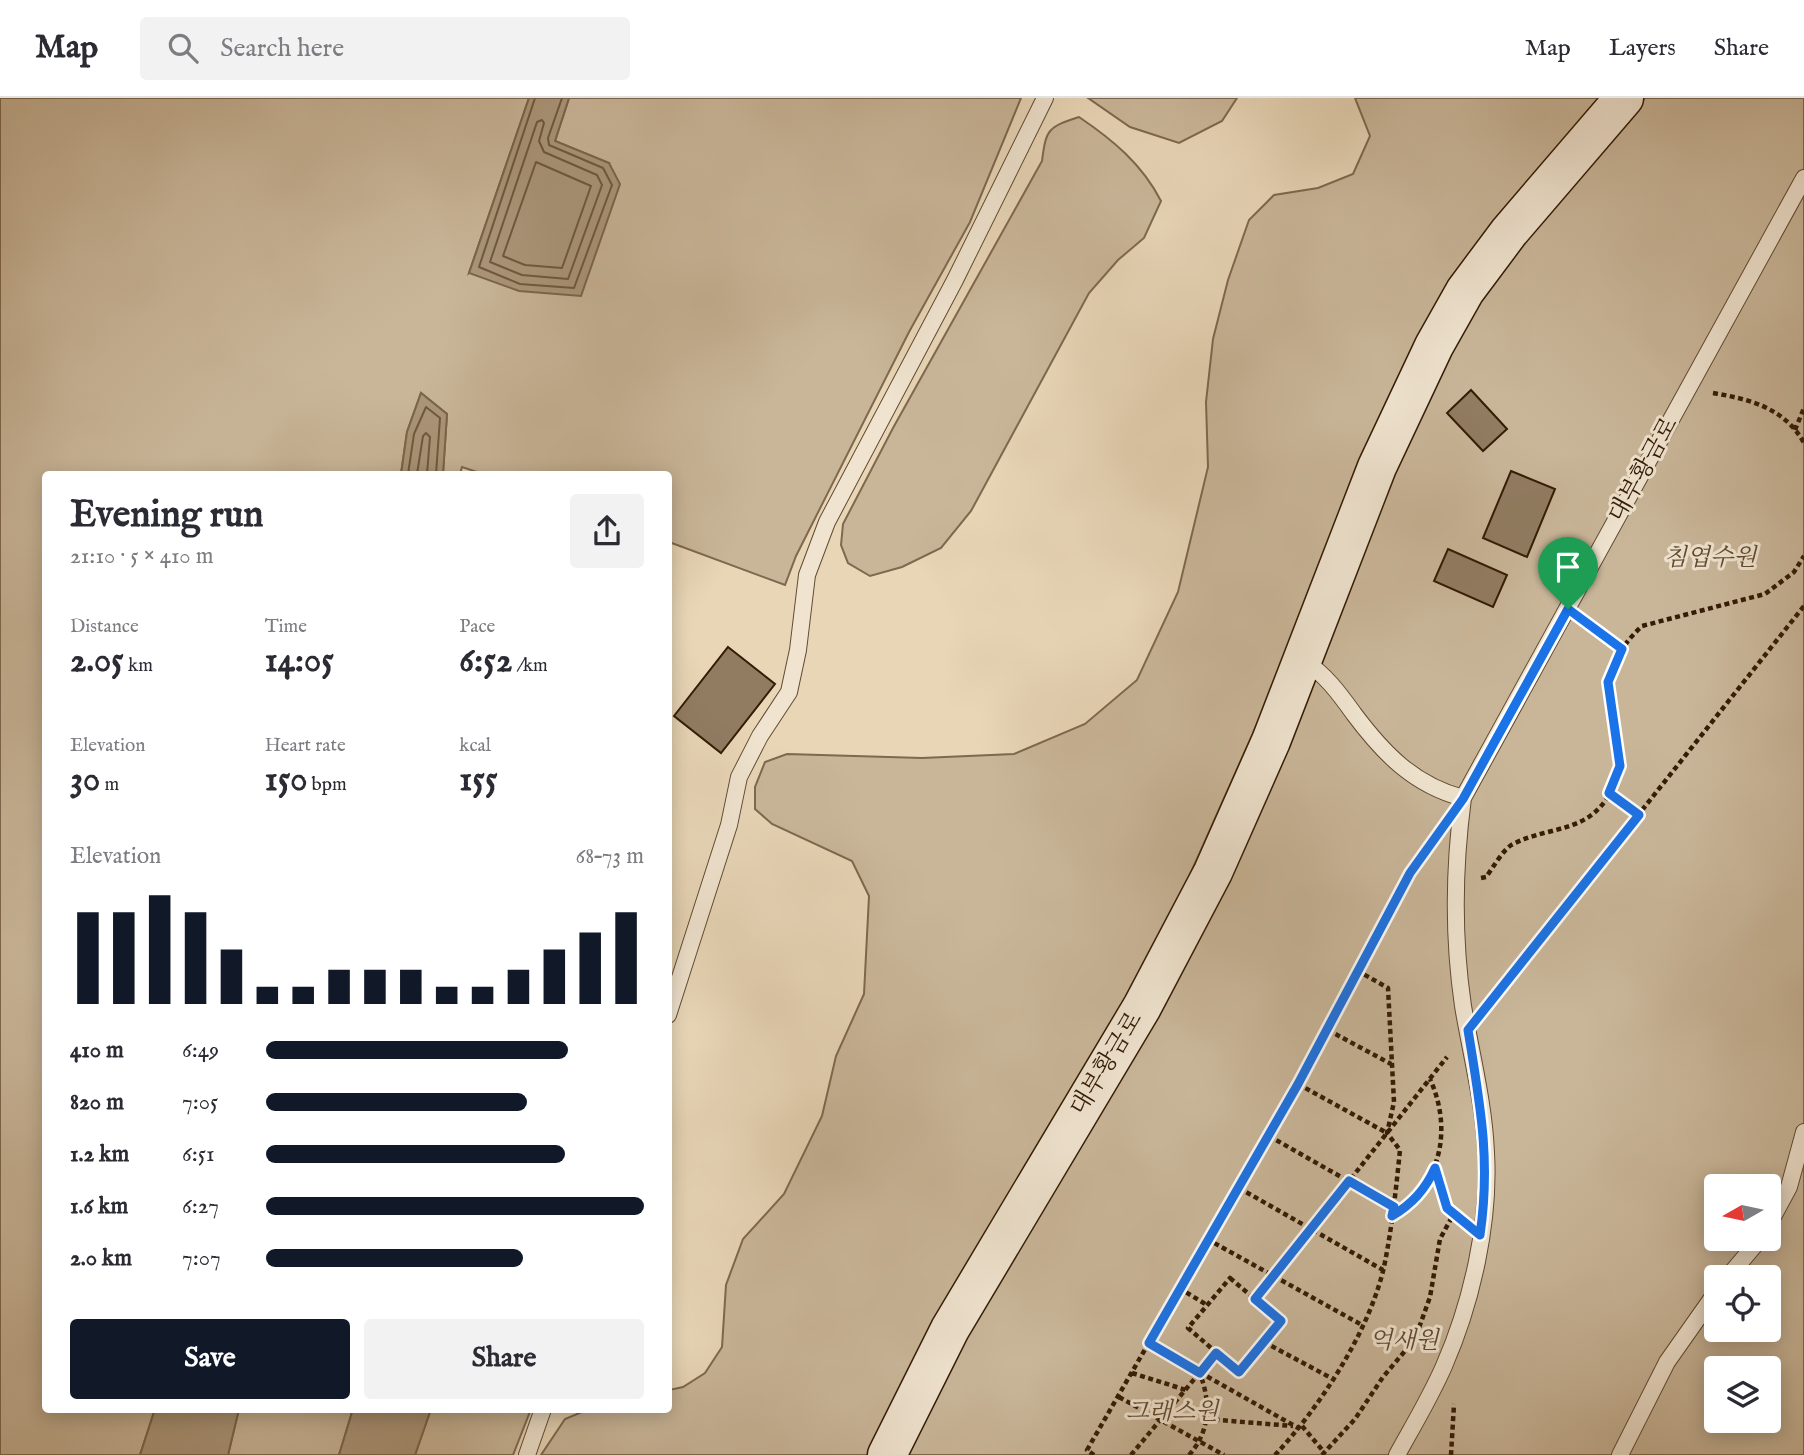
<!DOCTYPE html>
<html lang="en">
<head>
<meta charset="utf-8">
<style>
  :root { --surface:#fff; --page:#f2f2f3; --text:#2b2b33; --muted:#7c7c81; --line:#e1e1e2; --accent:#111827 }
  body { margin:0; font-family:"IM FELL English","Noto Serif KR",serif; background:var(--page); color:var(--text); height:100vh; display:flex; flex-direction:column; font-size:26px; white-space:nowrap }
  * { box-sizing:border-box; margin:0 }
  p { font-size:23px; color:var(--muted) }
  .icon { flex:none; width:38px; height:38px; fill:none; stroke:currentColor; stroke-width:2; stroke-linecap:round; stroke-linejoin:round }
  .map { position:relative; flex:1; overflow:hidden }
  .drawer { position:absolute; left:42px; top:373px; width:630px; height:942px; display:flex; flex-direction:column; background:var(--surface); border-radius:7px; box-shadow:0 4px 18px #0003 }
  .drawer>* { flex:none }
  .needle { width:46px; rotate:261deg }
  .tools { position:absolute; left:1704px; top:1076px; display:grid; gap:14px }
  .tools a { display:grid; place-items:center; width:77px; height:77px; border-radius:7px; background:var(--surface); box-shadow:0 4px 18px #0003; font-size:35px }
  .pin { position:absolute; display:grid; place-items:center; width:60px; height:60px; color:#fff; margin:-72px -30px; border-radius:50% 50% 50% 0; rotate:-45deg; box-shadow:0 0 7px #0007 }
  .pin .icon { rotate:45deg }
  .round { display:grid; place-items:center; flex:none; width:74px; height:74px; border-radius:7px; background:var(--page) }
  .overview { display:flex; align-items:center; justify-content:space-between; height:119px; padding:0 28px }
  h1 { font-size:38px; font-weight:700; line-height:52px }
  .metrics { display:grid; grid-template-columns:repeat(3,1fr); gap:10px; height:119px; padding:7px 28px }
  .metrics div { display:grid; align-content:center }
  .metrics b { font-size:35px; font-weight:700 }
  .metrics small { font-size:19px; font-weight:400 }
  .metrics p { font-size:19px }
  .chart { height:196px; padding:14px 28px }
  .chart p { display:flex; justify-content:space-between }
  .chart svg { width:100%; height:126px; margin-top:7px; stroke:var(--accent); stroke-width:6 }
  .primary-button { display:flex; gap:14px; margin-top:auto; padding:14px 28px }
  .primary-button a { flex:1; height:80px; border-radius:7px; background:var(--accent); color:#fff; font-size:28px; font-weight:700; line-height:80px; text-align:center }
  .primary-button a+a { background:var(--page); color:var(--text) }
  ul { padding:0 28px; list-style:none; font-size:23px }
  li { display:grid; grid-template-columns:112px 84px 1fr; align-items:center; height:52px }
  li i { height:18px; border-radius:9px; background:var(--accent) }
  header { display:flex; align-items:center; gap:42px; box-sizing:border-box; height:98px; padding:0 35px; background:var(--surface); border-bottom:2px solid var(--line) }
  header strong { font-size:33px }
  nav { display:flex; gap:38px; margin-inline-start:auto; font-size:24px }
  .search { width:490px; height:63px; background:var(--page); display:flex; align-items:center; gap:18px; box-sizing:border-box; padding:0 24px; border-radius:7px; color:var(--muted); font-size:26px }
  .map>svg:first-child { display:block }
  .green { fill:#c9b699; stroke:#7e684f; stroke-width:2; fill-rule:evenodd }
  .water { fill:#aa967a; stroke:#7a654b; stroke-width:2 }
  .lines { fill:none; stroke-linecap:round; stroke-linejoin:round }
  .shore { stroke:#6e5840; stroke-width:2 }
  .building { fill:#917c62; stroke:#331b05; stroke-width:2 }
  .service-casing { stroke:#604a32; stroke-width:18 }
  .secondary-casing { stroke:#331b05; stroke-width:41 }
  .path { stroke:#331b05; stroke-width:4.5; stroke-dasharray:5 3.5; stroke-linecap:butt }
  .service { stroke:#f0e4d0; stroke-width:16 }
  .secondary { stroke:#f0e4d0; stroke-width:38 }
  .route-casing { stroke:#fff; stroke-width:14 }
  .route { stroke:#1a73e8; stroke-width:9 }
  .labels { text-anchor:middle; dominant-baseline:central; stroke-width:6; stroke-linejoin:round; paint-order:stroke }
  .street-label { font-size:24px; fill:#331b05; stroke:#f0e4d0 }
  .park-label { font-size:24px; font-style:italic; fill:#604a31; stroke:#f0e4d0 }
</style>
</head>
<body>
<header>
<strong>Map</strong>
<div class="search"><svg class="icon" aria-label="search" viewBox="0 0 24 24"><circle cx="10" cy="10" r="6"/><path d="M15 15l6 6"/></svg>Search here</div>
<nav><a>Map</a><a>Layers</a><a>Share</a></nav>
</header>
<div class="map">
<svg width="1804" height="1357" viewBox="0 0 1804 1357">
  <rect width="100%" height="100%" fill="#e8d6b7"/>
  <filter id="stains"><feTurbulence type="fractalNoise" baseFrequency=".00286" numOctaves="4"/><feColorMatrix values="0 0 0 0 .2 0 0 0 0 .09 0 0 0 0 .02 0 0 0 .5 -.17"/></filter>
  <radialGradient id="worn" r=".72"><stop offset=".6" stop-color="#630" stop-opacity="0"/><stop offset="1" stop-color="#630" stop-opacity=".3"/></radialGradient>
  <path class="green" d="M0 0H529L469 175 609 65 555 43 569 0H1021L970 124 909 234 796 458 785 487 669 444 668 376H483L462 369 460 376H443L447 316 421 295 407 334 401 376H46V1311H155L140 1357H0Z
    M1088 0H1237L1222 23 1179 45 1130 29Z
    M1355 0H1603L1513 103 1294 543 1172 817 868 1357H541L565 1321 589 1311H668L669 1292 683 1289 705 1275 722 1249 726 1187 743 1141 784 1096 822 1018 836 958 864 896 869 798 852 763 772 726 755 711V689L765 664 787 656 922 660 1014 656 1085 626 1137 582 1178 494 1208 369 1206 304 1213 241 1228 182 1249 122 1274 97 1318 90 1353 76 1370 38Z
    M1645 0H1804V1357H902L1011 1151 1409 335 1470 218 1543 118ZM1717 1088H1769V1141H1717ZM1717 1180H1769V1232H1717ZM1717 1270H1769V1323H1717Z
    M1079 19C1113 42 1142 66 1161 103L1144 140 1118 162 1089 195 971 413 941 450 902 469 870 478 848 465 841 447 843 426 893 330 1042 63C1046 31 1048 29 1079 19Z
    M239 1311H353L339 1357H228Z
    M431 1311H531L513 1357H415Z"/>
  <path class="water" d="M529 0H569L555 43 609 65 620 86 581 198 519 193 469 175Z
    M421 295 447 316 443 376H401L407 334Z
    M155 1311H239L228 1357H140Z
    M353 1311H431L415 1357H339Z"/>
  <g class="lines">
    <path class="shore" d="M535 0 479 169 520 186 574 190 612 87 603 70 549 47 548 40 562 0
      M542 22 544 25 539 43 544 54 597 77 602 87 568 181 522 177 490 164 537 24Z
      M536 64 591 88 562 170 525 167 503 158Z
      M408 376 414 336 426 309 440 320 436 376
      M417 376 423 338 426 335 430 339 427 376"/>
  </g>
  <path class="building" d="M1471 292 1507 331 1483 353 1447 315Z
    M1511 373 1555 391 1527 459 1483 440Z
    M1448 451 1507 477 1493 509 1434 483Z
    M728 549 775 586 721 655 674 618Z"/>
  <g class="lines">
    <g class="service-casing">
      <path id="service" d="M1303 562C1325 576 1339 595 1354 616 1384 656 1414 687 1463 700
        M668 917 729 727 739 679 760 638 789 594 798 552 807 477 827 424 955 182 1045 0
        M1769 1126 1789 1089 1804 1034
        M1727 1180 1760 1141
        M527 1357 543 1311
        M1397 1357C1413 1328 1431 1298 1444 1268 1472 1204 1490 1124 1486 1055 1484 1005 1471 956 1463 908 1453 840 1454 768 1463 700L1804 80
        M1620 1357 1667 1264 1717 1193"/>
    </g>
    <g class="secondary-casing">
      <path id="secondary" d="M887 1357 950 1231 1142 909 1213 774 1271 643 1377 369 1434 248 1465 193 1509 134 1624 0"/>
    </g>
    <path class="path" d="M1713 295C1749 301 1785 310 1804 345
      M1795 332 1804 310
      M1586 524 1622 551
      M1609 695 1639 717
      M1481 780 1486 779C1493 770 1503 751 1513 746 1553 726 1592 737 1614 687 1621 672 1618 660 1616 645 1608 595 1602 565 1642 528L1765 496 1794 474 1804 458
      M1489 905 1804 508
      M1328 932 1391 966
      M1298 986 1387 1035
      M1269 1038 1394 1109
      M1435 1071 1441 1097 1453 1117
      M1239 1090 1383 1172
      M1393 1118C1441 1087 1453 1032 1430 981
      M1207 1141 1362 1227
      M1230 1180 1281 1223 1239 1274 1188 1230Z
      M1179 1190 1207 1207
      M1256 1201 1447 959
      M1264 1244 1333 1281
      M1148 1245 1300 1331
      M1132 1275 1186 1292
      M1119 1299 1224 1357
      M1206 1321 1293 1328
      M1302 1328 1324 1354
      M1094 1357 1087 1352 1298 986 1410 775 1432 744
      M1131 1357 1216 1255
      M1189 1357C1210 1334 1211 1304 1200 1276
      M1275 1357C1320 1309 1369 1234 1384 1169 1392 1130 1396 1091 1400 1052L1387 1035 1394 1004 1388 890 1358 873
      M1322 1357 1355 1321 1383 1279 1415 1241 1430 1199 1440 1141 1453 1117
      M1451 1357 1454 1306"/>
    <use href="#service" class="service"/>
    <use href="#secondary" class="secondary"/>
  </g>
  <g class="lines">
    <g class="route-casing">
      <path id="route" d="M1568 511 1622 551 1608 584 1620 668 1609 695 1639 717 1468 932C1480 1006 1491 1062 1480 1137L1447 1110 1435 1070C1425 1092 1412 1106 1392 1118L1394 1109 1349 1083 1255 1201 1281 1223 1239 1274 1216 1255 1200 1275 1149 1245 1298 986 1410 775 1463 701Z"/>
    </g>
    <use href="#route" class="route"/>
  </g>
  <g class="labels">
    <g class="street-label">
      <text transform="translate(1644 372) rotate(-61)">대부황금로</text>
      <text transform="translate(1107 966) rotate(-59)">대부황금로</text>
    </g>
    <g class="park-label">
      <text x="1710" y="460">침엽수원</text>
      <text x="1404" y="1243">억새원</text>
      <text x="1172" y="1314">그래스원</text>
    </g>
  </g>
  <rect width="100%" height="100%" filter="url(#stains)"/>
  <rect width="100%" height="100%" fill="url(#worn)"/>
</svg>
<div class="tools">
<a><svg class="needle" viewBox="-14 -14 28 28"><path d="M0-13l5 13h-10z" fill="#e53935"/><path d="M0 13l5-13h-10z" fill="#7c7c81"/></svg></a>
<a><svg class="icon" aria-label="locate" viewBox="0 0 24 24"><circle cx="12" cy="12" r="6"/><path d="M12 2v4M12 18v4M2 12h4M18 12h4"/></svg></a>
<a><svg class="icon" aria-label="layers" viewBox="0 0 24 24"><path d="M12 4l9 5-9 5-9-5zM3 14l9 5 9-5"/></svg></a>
</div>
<div class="pin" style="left:1568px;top:511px;background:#1e9e55"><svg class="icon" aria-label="arrive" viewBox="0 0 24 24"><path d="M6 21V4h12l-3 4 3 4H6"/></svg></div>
<section class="drawer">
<div class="overview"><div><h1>Evening run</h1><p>21:10 · 5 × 410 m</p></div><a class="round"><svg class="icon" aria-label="share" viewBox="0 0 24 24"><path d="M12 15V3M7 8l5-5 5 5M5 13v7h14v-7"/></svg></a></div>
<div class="metrics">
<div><p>Distance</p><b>2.05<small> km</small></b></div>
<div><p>Time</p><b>14:05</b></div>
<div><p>Pace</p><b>6:52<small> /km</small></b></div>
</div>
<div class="metrics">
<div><p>Elevation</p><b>30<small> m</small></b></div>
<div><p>Heart rate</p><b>150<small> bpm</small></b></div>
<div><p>kcal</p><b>155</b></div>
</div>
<div class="chart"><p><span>Elevation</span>68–73 m</p>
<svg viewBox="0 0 160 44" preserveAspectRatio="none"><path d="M5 44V12M15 44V12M25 44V6M35 44V12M45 44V25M55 44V38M65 44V38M75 44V32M85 44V32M95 44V32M105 44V38M115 44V38M125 44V32M135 44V25M145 44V19M155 44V12"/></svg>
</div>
<ul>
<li><b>410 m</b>6:49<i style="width:80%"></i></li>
<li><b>820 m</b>7:05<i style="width:69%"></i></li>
<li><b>1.2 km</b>6:51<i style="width:79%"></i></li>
<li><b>1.6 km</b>6:27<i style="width:100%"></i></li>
<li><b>2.0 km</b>7:07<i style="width:68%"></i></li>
</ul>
<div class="primary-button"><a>Save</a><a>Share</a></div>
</section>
</div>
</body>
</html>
